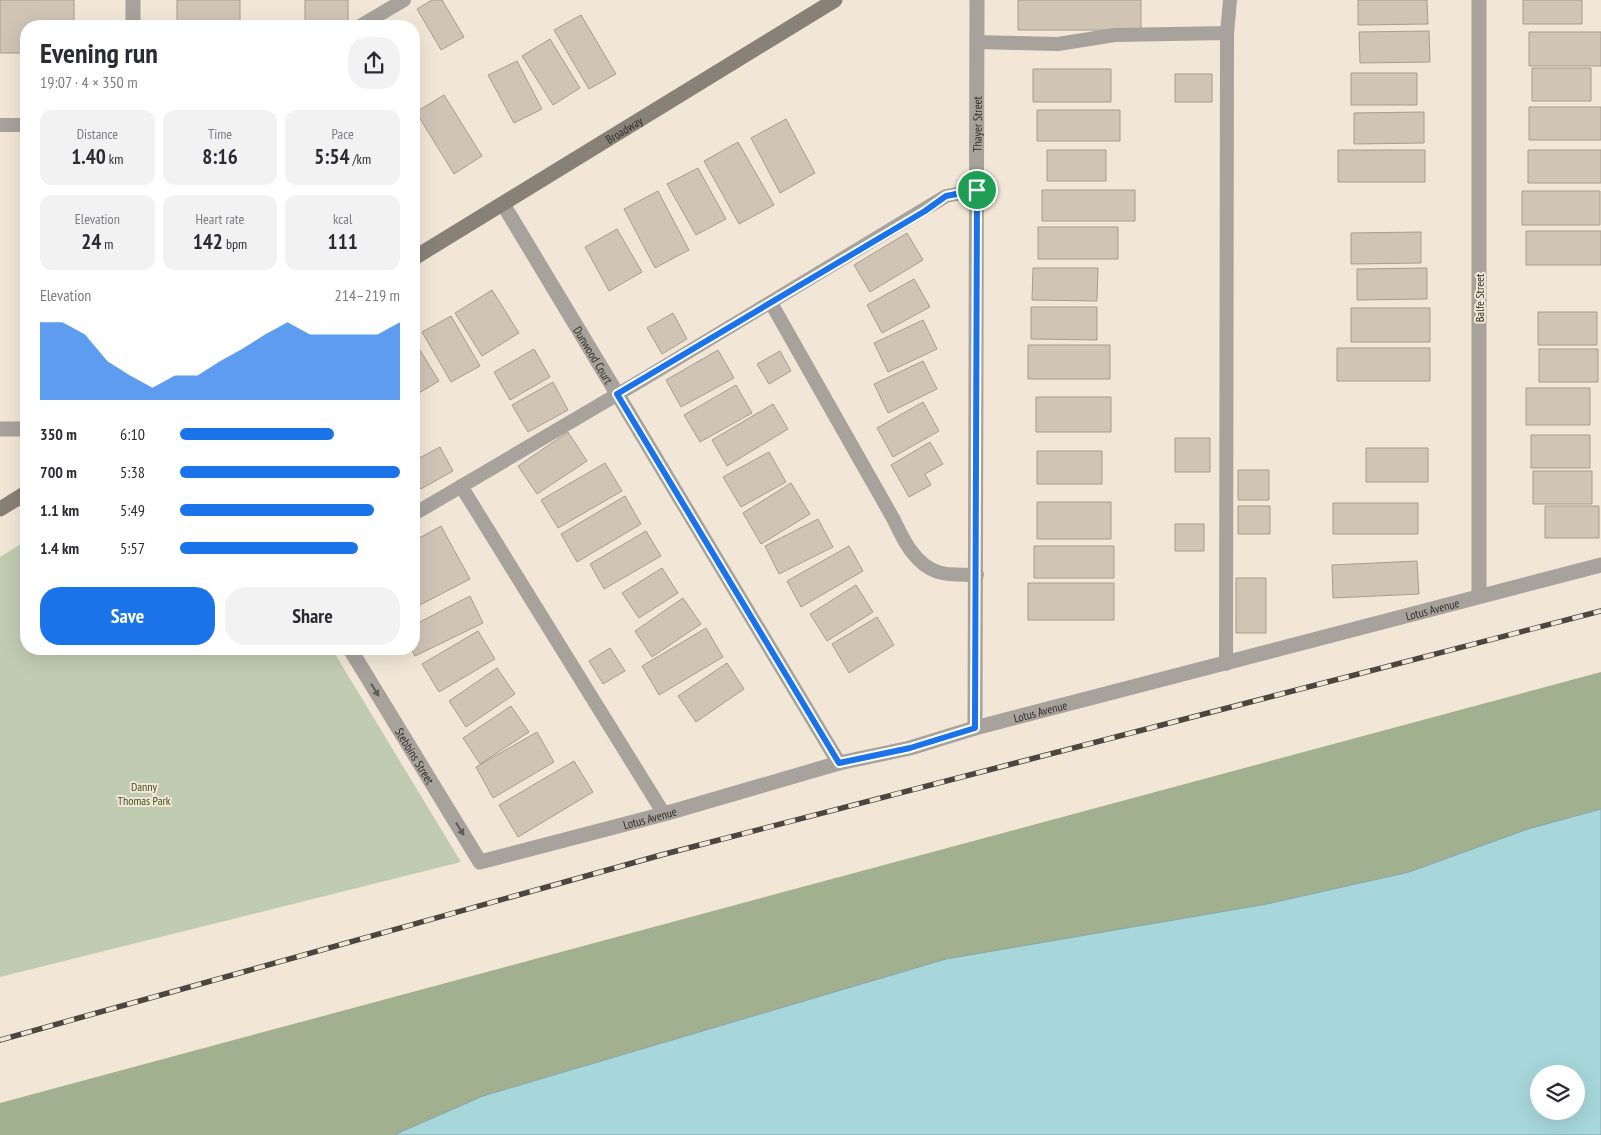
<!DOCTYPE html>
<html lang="en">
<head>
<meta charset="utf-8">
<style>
  :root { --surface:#fff; --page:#f2f2f3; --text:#2b2b33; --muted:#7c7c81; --accent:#1a73e8 }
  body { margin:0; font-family:"PT Sans Narrow",sans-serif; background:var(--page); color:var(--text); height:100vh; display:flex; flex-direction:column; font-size:19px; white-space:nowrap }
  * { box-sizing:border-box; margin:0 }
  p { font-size:16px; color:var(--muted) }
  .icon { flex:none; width:28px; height:28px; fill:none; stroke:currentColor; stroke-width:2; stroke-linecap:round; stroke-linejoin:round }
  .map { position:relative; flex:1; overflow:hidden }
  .side { position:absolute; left:20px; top:20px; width:400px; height:635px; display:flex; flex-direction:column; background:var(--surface); border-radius:20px; box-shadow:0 5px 20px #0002 }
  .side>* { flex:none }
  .controls { position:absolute; left:1530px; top:1065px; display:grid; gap:10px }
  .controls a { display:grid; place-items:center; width:55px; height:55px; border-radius:50%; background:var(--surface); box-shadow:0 5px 20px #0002; font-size:25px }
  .pin { position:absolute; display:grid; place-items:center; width:42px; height:42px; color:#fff; margin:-21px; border:2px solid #fff; border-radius:50%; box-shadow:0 1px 5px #0007 }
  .round { display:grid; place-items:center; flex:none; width:52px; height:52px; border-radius:20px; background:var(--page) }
  .overview { display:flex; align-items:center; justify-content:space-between; height:85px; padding:0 20px }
  h1 { font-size:28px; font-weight:700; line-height:38px }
  .stats { display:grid; grid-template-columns:repeat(3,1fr); gap:8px; height:85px; padding:5px 20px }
  .stats div { display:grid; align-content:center; border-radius:12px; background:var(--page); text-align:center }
  .stats b { font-size:21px; font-weight:700 }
  .stats small { font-size:14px; font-weight:400 }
  .stats p { font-size:14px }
  .chart { height:140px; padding:10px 20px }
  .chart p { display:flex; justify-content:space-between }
  .chart svg { width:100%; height:90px; margin-top:5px; fill:var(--accent); opacity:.7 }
  .action { display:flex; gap:10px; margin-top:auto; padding:10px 20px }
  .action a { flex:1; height:58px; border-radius:20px; background:var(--accent); color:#fff; font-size:20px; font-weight:700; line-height:58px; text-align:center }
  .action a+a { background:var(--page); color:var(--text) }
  ul { padding:0 20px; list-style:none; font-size:16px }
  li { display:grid; grid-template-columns:80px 60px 1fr; align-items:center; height:38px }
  li i { height:12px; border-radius:6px; background:var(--accent) }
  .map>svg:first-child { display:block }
  .green { fill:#c0ccb2 }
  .forest { fill:#a1b08f }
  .water { fill:#a7d7db; stroke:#84a4a5; fill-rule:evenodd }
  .building { fill:#d0c4b5; stroke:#a79c8e }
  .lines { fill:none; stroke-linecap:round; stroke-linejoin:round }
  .lane { stroke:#a7a39c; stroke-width:14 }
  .street { stroke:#a7a39c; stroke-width:15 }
  .secondary { stroke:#878177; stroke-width:15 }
  .rail-casing { stroke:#4b463f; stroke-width:5.5 }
  .rail { stroke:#f2e7d7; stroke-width:4; stroke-dasharray:11; stroke-linecap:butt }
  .oneway { fill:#605c56 }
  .route-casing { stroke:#fff; stroke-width:10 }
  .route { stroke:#1a73e8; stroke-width:6 }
  .labels { text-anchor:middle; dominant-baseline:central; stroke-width:4; stroke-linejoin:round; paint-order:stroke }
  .street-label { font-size:12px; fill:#312d27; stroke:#f2e7d7 }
  .park-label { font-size:12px; fill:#3d521e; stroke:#f2e7d7 }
</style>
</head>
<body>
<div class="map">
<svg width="1601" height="1135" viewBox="0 0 1601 1135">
  <rect width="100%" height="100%" fill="#f2e7d7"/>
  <path class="green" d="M26 541V649H332L461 862 0 977V557Z"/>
  <path class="forest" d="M1601 672V809L1528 829 1409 872 1267 904 946 959 483 1096 394 1135H0V1103Z"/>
  <path class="water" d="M1601 809V1135H394L483 1096 946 959 1267 904 1409 872 1528 829ZM1539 1074H1576V1111H1539Z"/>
  <path class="building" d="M0 0H74V26H26V53H0Z
    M177 0H240V26H177Z
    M305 0H348V25H305Z
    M432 0H442L464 37 441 50 417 9Z
    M1018 0H1141V30H1018Z
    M1358 0H1427L1428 24 1358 25Z
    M1523 0H1582V24H1523Z
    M581 15 616 74 589 89 554 30Z
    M1429 31 1430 62 1360 63 1359 32Z
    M1529 32H1601V66H1529Z
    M550 39 580 88 553 105 522 56Z
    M517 61 542 109 514 123 488 75Z
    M1532 68H1591V101H1532Z
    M1033 69H1111V102H1033Z
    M1351 73H1417V105H1351Z
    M1175 74H1212V102H1175Z
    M444 95 482 156 454 174 416 112Z
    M1529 107H1601V140H1529Z
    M1037 110H1120V141H1037Z
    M1424 112V143L1354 144V113Z
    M786 119 815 173 780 193 751 138Z
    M738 142 774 205 739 224 704 161Z
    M1047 150H1106V181H1047Z
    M1338 150H1425V182H1338Z
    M1528 150H1601V183H1528Z
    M698 168 726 219 696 235 667 184Z
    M1042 190H1135V221H1042Z
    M658 191 689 250 655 268 624 209Z
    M1522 191H1600V225H1522Z
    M1038 227H1118V259H1038Z
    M617 229 642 272 609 291 585 247Z
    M1526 231H1601V265H1526Z
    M1421 232V263L1351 264V233Z
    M907 233 923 260 870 292 854 265Z
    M1033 268H1098L1097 301 1032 300Z
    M1427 268V299L1357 300V269Z
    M914 279 930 307 882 333 867 305Z
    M492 290 519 333 482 356 455 313Z
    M1031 307H1097V340L1031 339Z
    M1351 308H1430V342H1351Z
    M1538 312H1597V345H1538Z
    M673 313 687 339 662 354 647 328Z
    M451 316 480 366 451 382 422 332Z
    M923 320 937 349 888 372 874 343Z
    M415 342 439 381 414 396V343Z
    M1028 345H1110V379H1028Z
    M1337 348H1430V381H1337Z
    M534 349 550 377 510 400 494 372Z
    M1539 349H1598V382H1539Z
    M718 350 734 378 681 407 666 380Z
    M780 351 791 371 769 384 757 364Z
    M923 361 937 389 888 413 874 384Z
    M553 382 568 410 528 432 512 405Z
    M736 385 752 413 700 442 684 415Z
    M1526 388H1590V425H1526Z
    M1036 397H1111V432H1036Z
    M923 402 939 431 893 457 877 428Z
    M773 404 788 429 727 466 712 440Z
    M568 432 587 461 537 494 518 466Z
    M1531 435H1590V468H1531Z
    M1175 438H1210V472H1175Z
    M930 442 943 464 925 474 931 485 909 497 891 465Z
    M440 447 453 471 421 489 414 477V461Z
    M1366 448H1428V482H1366Z
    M1037 451H1102V484H1037Z
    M769 452 786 482 741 507 723 477Z
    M605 463 622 491 558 528 541 500Z
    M1238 470H1269V500H1238Z
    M1533 471H1592V504H1533Z
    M791 483 810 514 761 544 743 513Z
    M625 496 641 524 577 562 561 534Z
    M1037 502H1111V539H1037Z
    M1333 503H1418V534H1333Z
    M1238 506H1270V534H1238Z
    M1545 506H1599V538H1545Z
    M818 519 833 547 779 574 765 546Z
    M1175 524H1204V551H1175Z
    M441 526 470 579 414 608V541Z
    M646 531 661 556 604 589 590 564Z
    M849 546 863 571 801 607 787 581Z
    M1034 546H1114V578H1034Z
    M1417 561 1419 594 1333 598 1332 565Z
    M662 568 678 593 639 618 622 593Z
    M1236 578H1266V633H1236Z
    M1028 583H1114V620H1028Z
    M856 585 873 612 827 641 810 614Z
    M470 596 483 623 415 656 411 649H414V625Z
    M683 598 701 624 652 657 635 631Z
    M877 617 894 645 849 673 832 644Z
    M706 628 723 657 659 695 642 666Z
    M478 631 495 659 439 692 422 664Z
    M610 648 625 671 603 684 589 661Z
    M727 663 744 689 696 722 678 696Z
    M497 668 515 694 466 727 449 701Z
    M511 706 529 732 480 764 463 738Z
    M537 732 554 762 493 798 476 767Z
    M574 761 593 792 518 837 499 805Z"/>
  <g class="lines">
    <path class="lane" d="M360 26 404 0
      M977 42 1058 44 1115 35 1227 33
      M0 125H26
      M771 303 894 520C903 539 915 565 938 572 949 576 964 574 977 575
      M461 486 664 814
      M414 514 647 377 946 196 977 190
      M1226 664 1227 33 1230 0"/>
    <g class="street">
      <path d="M1479 0V596"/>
      <path d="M133 26V0"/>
      <path id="s1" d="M503 204 839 763"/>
      <path d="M0 429H26"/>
      <path id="s2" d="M350 649 480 862 664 814 839 763 910 748 975 728 1601 565"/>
      <path id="s3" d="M975 728 977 0"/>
    </g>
    <g class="secondary">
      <path id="s4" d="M414 258 835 0"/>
      <path d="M0 509 26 493"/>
    </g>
    <g class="rail-casing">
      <path id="rail" d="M0 1040 661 855 1601 611"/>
    </g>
    <use href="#rail" class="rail"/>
  </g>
  <defs><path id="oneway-solid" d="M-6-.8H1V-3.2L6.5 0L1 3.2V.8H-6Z" transform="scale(1.25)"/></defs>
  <g class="oneway">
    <use href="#oneway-solid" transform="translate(375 690) rotate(58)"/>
    <use href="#oneway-solid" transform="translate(460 829) rotate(58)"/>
  </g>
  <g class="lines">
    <g class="route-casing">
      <path id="route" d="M977 190 975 728 910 748 839 763 617 394 925 211 946 196Z"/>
    </g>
    <use href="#route" class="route"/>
  </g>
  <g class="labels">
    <g class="street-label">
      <text stroke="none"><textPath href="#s3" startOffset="604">Thayer Street</textPath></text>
      <text stroke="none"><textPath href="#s4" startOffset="246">Broadway</textPath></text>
      <text transform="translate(1479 298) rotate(-90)">Balfe Street</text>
      <text stroke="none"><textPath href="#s1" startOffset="176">Dunwood Court</textPath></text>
      <text stroke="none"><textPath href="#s2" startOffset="1235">Lotus Avenue</textPath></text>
      <text stroke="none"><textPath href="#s2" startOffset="830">Lotus Avenue</textPath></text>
      <text stroke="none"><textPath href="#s2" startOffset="125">Stebbins Street</textPath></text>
      <text stroke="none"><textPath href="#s2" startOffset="425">Lotus Avenue</textPath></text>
    </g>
    <g class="park-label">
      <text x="144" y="786">Danny<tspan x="144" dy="14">Thomas Park</tspan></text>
    </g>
  </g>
</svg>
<div class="controls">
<a><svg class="icon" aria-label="layers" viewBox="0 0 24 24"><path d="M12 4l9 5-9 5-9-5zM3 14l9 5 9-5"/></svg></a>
</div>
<div class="pin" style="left:977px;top:190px;background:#1e9e55"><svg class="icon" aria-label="arrive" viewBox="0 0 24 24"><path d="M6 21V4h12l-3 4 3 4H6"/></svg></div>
<section class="side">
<div class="overview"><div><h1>Evening run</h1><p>19:07 · 4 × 350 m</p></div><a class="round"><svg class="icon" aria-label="share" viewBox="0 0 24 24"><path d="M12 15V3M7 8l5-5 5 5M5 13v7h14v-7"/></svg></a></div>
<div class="stats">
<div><p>Distance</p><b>1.40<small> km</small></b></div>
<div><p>Time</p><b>8:16</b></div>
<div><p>Pace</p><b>5:54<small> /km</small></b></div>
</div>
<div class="stats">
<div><p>Elevation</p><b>24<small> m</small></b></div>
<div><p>Heart rate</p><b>142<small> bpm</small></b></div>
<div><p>kcal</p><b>111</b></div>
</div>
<div class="chart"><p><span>Elevation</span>214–219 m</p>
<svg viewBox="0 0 160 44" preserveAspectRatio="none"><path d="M0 44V6L10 6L20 12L30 25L40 32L50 38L60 32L70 32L80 25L90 19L100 12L110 6L120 12L130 12L140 12L150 12L160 6V44z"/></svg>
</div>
<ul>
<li><b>350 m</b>6:10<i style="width:70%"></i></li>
<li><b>700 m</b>5:38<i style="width:100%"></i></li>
<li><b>1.1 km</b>5:49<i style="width:88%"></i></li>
<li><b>1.4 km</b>5:57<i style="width:81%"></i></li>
</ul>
<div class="action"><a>Save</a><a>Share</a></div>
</section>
</div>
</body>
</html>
